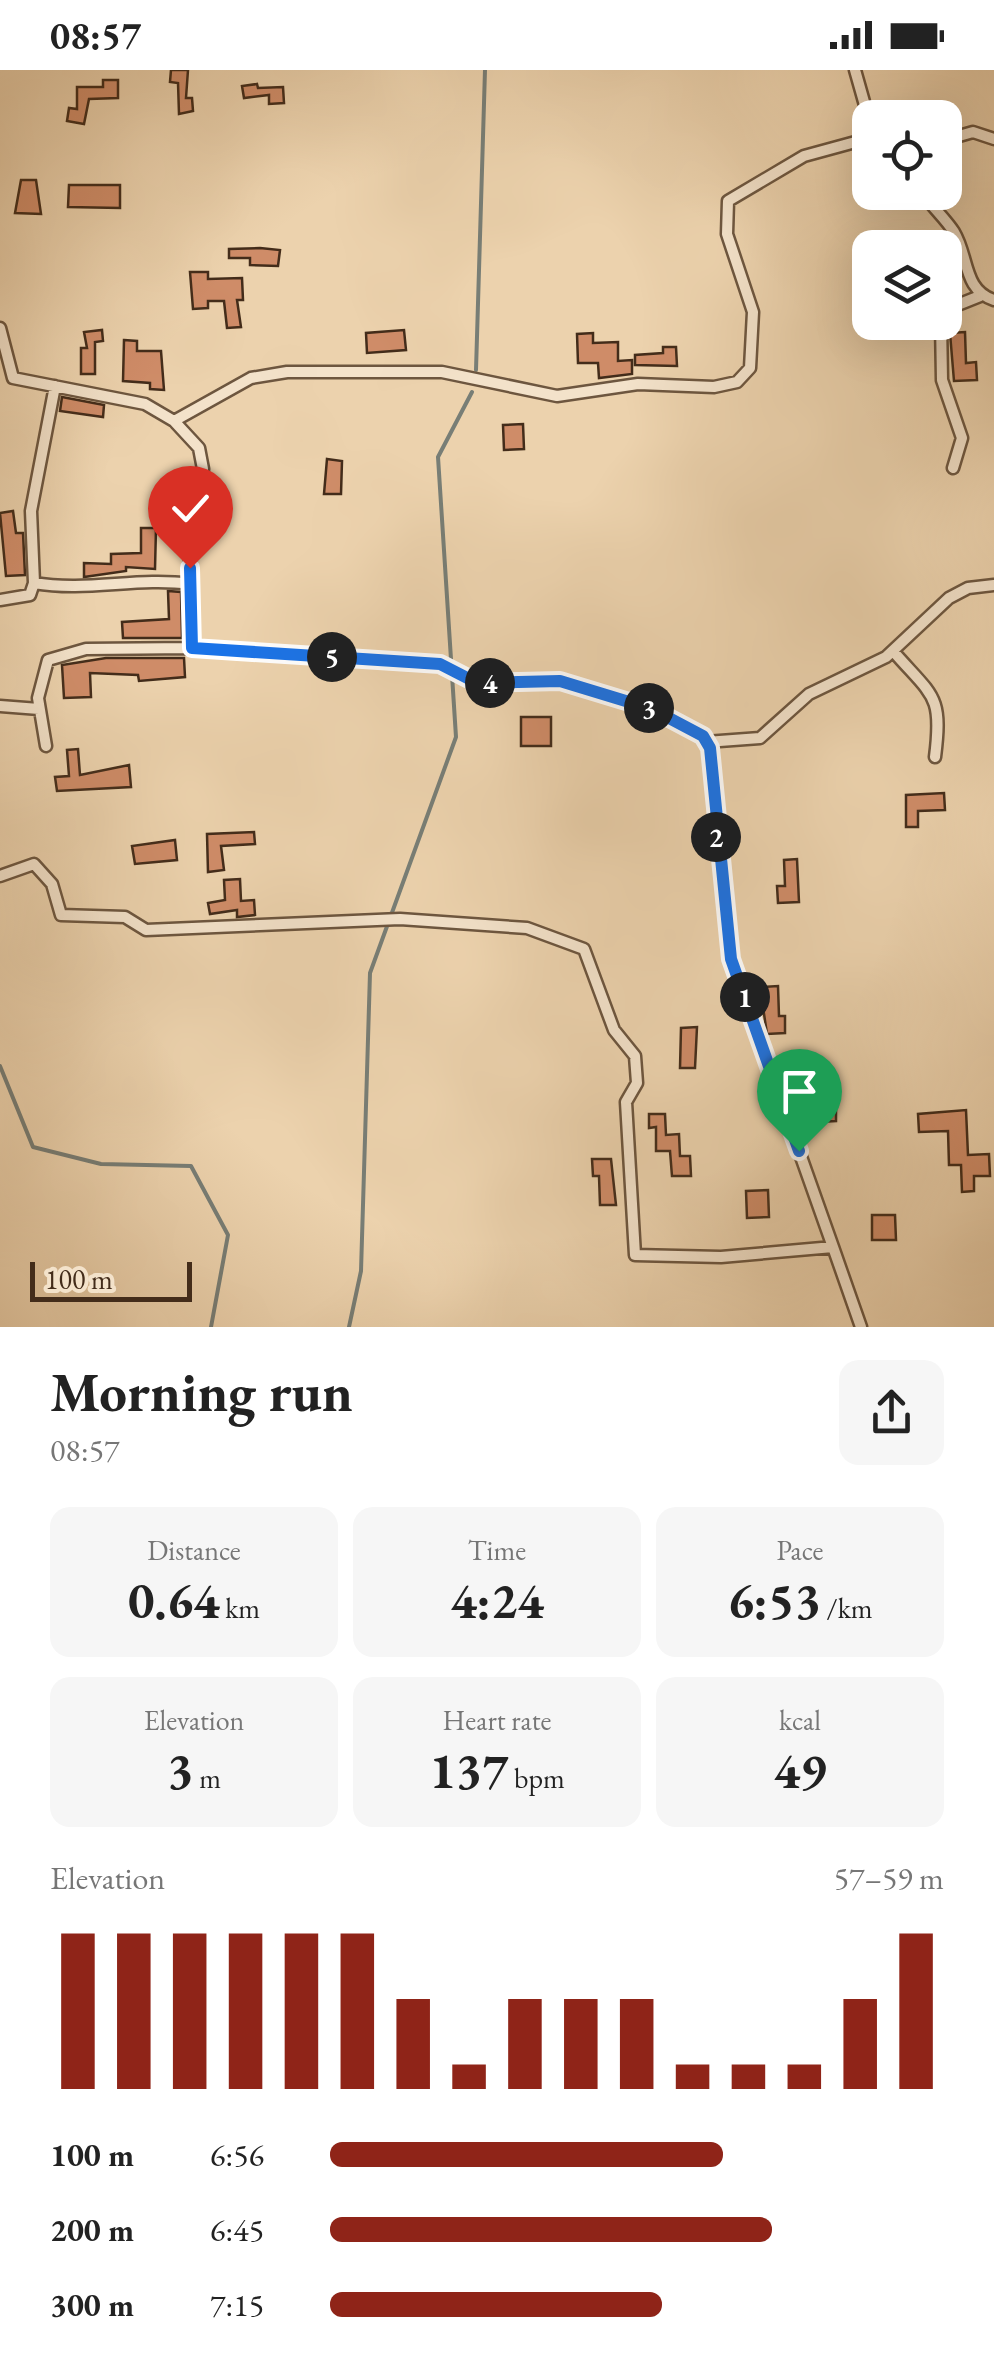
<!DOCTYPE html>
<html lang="en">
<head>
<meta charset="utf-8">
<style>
  :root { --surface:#fff; --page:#f6f6f6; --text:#222; --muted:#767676; --accent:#8f2418 }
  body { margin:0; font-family:"EB Garamond",serif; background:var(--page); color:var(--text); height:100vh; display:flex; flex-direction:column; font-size:38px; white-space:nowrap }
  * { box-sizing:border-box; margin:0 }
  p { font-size:32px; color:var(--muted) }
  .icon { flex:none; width:55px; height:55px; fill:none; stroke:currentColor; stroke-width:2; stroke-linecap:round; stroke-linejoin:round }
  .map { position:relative; height:1257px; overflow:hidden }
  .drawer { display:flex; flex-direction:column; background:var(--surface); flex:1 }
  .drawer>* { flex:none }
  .tools { position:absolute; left:852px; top:30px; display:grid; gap:20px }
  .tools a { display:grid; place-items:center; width:110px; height:110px; border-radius:20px; background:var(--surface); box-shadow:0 10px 40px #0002; font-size:50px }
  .scale { position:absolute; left:30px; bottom:25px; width:162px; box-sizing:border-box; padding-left:10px; border:5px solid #432c1a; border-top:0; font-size:28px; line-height:35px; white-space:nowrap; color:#432c1a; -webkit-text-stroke:8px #f3e2ca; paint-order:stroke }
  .pin { position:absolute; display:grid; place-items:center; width:85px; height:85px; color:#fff; margin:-102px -42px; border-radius:50% 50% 50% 0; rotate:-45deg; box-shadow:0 0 10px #0007 }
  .pin .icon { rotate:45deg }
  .km { position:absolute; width:50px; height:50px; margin:-25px; border-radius:50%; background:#222; color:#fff; font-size:28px; line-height:50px; text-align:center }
  .round { display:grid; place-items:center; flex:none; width:105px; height:105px; border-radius:20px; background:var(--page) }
  .headline { display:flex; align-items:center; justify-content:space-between; height:170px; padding:0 50px }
  h1 { font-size:55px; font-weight:700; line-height:75px }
  .figures { display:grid; grid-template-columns:repeat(3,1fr); gap:15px; height:170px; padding:10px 50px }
  .figures div { display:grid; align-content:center; border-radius:20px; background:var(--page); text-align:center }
  .figures b { font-size:50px; font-weight:700 }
  .figures small { font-size:28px; font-weight:400 }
  .figures p { font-size:28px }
  .chart { height:280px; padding:20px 50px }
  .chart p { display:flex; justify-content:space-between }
  .chart svg { width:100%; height:180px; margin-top:10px; stroke:var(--accent); stroke-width:6 }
  ul { padding:0 50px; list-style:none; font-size:32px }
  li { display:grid; grid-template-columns:160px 120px 1fr; align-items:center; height:75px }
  li i { height:25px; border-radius:12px; background:var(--accent) }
  .status { display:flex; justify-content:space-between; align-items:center; height:70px; padding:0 50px; background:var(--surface); direction:ltr }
  .status svg { height:28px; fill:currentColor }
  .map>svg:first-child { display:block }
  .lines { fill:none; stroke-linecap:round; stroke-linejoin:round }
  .stream { stroke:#787e76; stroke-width:4 }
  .building { fill:#cf8c68; stroke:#432c1a; stroke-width:2.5 }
  .street-casing { stroke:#6d563f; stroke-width:15 }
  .street { stroke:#f3e2ca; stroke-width:10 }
  .route-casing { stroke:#fff; stroke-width:20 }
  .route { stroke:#1a73e8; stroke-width:12 }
</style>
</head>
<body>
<div class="status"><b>08:57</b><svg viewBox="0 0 49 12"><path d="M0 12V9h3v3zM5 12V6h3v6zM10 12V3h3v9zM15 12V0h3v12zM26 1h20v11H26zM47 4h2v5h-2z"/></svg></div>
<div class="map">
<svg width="994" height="1257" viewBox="0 0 994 1257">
  <rect width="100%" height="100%" fill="#ecd2ad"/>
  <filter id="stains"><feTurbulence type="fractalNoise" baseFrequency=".002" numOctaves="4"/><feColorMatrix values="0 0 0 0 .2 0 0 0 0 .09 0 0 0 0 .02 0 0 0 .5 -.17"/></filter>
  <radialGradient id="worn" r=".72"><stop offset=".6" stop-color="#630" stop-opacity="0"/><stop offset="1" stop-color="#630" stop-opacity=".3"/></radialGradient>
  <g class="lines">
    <path class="stream" d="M476 300 485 0
      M0 996 33 1077 101 1094 191 1096 228 1165 211 1257
      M349 1257 361 1201 370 903 456 667 438 387 472 322"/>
  </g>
  <path class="building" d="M171 0H188L186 28H192L193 41 179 44 178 13 170 12Z
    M103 10H118V28L89 29 84 54 67 51 69 38 77 39V17H103Z
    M257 14 258 18 283 17 284 33 269 34V25L244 28 242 16Z
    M21 110H36L41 144 15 143Z
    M69 115H120V138L68 137Z
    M260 178 280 180 278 196 250 195V188H229V179Z
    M190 202H208V209L242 208 243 230H237L241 257 227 258 224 231H208V238L193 239Z
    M102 260 103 271 95 272V304H81V278H87L84 262Z
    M404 260 406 280 367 283 366 263Z
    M965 262 966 293 976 292 977 310 954 311 950 263Z
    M593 263V273L618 272V291L632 290V304L599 308 598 293H578L577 264Z
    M124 270 137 271V281H161L164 320 150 319V313L123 311Z
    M663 277H676L677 296 635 295V285L663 283Z
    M62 327 104 335 103 347 60 341Z
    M523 354 524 379 504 380 503 355Z
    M327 389 342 391 341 424H324Z
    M13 441 16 463H23L25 505 6 506 0 443Z
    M141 458H156L155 499 126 497V501L84 507V493L111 494V484L141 483Z
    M168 521 181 522 182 568H123L122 552 169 549Z
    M106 588H184L185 607 139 611 138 605 90 603 91 627 64 628 62 595Z
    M521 647H551V676H521Z
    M78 679 80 705 129 695 131 717 57 721 55 707 69 706 67 680Z
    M944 723 945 740 918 741V757H906V725Z
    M254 762 255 774 221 776 224 800 208 802 207 764Z
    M175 770 177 790 135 794 132 776Z
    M797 789 799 832 778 833 777 816H785L784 790Z
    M240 809 241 831 254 830 255 845 237 847V840L210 844 208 833 225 830 224 810Z
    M778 916 779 946H785V963L767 964 760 917Z
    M697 957 695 998H680L681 958Z
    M808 1000H827L828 1031H836V1051L819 1052 817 1018H808Z
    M966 1040 968 1085 989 1084 990 1106H974V1121L962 1122 961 1095H949L948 1061 919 1062 918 1044Z
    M649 1044H665L666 1065 679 1064 680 1086H690L691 1106H672L670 1081H656V1057L649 1058Z
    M592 1089H611L616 1135H600L599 1106H593Z
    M768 1120 769 1147 747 1148 746 1121Z
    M872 1145H895L896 1170H872Z"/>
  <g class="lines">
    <g class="street-casing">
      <path id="street" d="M855 0 870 53
        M945 70 973 62 994 69
        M922 122C931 136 945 148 954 162 969 187 963 220 994 230
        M945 240 980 226
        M941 252 942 310 962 368 953 398
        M0 258 13 308 145 334 174 351 199 378 203 399 189 498 191 578 440 594 477 613 560 611 652 639 703 666 710 678 731 889 833 1177 721 1187 635 1185 626 1032 637 1013 635 986 614 960 584 879 527 858 400 849 146 860 125 847 61 845 52 814 34 794 0 806
        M174 351 251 308 287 302H442L557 326 638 314 714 317 737 312 750 298 753 242 727 164 728 131 804 86 870 68
        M34 513C87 522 137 507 190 514
        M0 530 30 525 34 513 31 441 55 316
        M893 581C933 627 943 624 935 687
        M0 636 39 639
        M706 672 760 668 809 624 886 587 949 528 968 518 994 515
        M46 676 38 628 48 590 86 579 191 578
        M833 1177 861 1257"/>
    </g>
    <use href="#street" class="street"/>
  </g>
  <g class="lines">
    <g class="route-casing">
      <path id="route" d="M190 498 192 578 440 594 477 613 560 611 652 639 703 666 710 678 731 889 799 1081"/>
    </g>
    <use href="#route" class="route"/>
  </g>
  <rect width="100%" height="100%" filter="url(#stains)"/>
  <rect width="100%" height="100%" fill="url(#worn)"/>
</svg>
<div class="tools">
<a><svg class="icon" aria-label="locate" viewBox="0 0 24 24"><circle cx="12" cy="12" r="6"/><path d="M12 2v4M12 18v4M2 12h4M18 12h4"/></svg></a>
<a><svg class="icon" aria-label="layers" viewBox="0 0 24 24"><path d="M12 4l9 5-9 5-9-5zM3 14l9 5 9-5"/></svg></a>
</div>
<div class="scale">100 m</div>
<div class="pin" style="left:799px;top:1081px;background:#1e9e55"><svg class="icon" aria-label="arrive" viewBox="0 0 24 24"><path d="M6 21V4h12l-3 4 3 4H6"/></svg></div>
<div class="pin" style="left:190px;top:498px;background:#d93025"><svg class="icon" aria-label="check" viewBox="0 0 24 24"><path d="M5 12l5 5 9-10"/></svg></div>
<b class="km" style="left:745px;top:927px">1</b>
<b class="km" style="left:716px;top:767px">2</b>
<b class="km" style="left:649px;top:638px">3</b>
<b class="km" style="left:490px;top:613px">4</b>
<b class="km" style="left:332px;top:587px">5</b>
</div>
<section class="drawer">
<div class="headline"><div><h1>Morning run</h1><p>08:57</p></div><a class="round"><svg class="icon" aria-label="share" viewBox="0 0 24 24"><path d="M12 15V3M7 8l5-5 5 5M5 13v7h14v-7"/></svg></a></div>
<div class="figures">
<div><p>Distance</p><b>0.64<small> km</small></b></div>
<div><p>Time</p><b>4:24</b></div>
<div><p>Pace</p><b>6:53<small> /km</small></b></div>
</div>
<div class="figures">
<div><p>Elevation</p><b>3<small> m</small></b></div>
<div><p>Heart rate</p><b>137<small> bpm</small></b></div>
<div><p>kcal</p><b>49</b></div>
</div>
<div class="chart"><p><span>Elevation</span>57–59 m</p>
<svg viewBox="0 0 160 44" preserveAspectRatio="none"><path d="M5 44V6M15 44V6M25 44V6M35 44V6M45 44V6M55 44V6M65 44V22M75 44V38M85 44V22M95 44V22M105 44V22M115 44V38M125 44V38M135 44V38M145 44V22M155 44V6"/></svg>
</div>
<ul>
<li><b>100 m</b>6:56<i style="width:64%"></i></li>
<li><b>200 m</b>6:45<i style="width:72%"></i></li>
<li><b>300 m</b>7:15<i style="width:54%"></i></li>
</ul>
</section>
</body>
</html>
